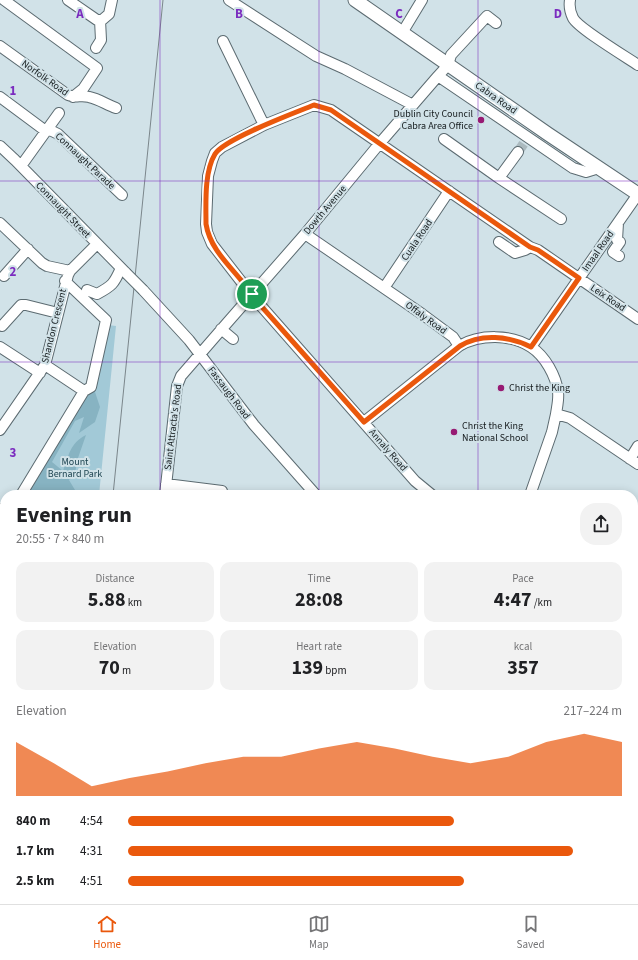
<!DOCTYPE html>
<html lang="en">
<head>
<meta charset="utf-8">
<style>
  :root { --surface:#fff; --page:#f2f2f2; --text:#202124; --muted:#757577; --line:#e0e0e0; --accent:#ea580c }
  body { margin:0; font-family:"Source Sans 3",sans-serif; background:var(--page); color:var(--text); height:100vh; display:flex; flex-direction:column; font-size:15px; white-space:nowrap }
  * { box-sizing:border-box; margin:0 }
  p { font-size:13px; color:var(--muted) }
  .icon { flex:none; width:22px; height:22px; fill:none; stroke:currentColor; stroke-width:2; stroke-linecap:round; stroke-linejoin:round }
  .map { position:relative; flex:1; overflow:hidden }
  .panel { position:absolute; left:0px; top:490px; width:638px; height:414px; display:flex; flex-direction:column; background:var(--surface); border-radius:16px 16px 0 0; box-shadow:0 2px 10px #0003 }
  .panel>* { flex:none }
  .pin { position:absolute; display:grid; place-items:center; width:34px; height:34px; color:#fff; margin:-17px; border:2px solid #fff; border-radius:50%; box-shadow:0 1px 4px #0007 }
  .round { display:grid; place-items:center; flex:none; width:42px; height:42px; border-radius:16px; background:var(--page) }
  .headline { display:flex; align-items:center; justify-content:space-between; height:68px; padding:0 16px }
  h1 { font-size:22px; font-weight:700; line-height:30px }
  .metrics { display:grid; grid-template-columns:repeat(3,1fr); gap:6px; height:68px; padding:4px 16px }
  .metrics div { display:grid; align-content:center; border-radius:10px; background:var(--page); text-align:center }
  .metrics b { font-size:20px; font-weight:700 }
  .metrics small { font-size:11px; font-weight:400 }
  .metrics p { font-size:11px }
  .chart { height:112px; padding:8px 16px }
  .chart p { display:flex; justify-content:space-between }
  .chart svg { width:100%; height:72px; margin-top:4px; fill:var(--accent); opacity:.7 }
  ul { padding:0 16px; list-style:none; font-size:13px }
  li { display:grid; grid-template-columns:64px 48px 1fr; align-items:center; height:30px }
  li i { height:10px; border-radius:5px; background:var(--accent) }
  .dock { display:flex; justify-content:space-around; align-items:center; height:56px; border-top:1px solid var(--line); background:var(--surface); font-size:11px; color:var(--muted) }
  .dock a { display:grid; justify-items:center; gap:2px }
  .dock .on { color:var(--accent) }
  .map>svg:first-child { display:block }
  .green { fill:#a2c9d7 }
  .forest { fill:#87b3c2 }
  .water { fill:#75a0af }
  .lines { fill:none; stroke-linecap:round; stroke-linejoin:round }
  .minor-tunnel { stroke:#abbabf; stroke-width:10; stroke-dasharray:10 5; stroke-linecap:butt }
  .minor-casing { stroke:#5c6b71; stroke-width:12 }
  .major-casing { stroke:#5c6b71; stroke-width:15 }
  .minor { stroke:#fff; stroke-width:10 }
  .major { stroke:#fff; stroke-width:13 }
  .tram { stroke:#7b868b; stroke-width:1 }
  .rail { stroke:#7b868b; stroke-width:2.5; stroke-dasharray:6 3; stroke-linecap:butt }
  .minor-bridge-casing { stroke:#5c6b71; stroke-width:12; stroke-linecap:butt }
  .minor-bridge { stroke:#fff; stroke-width:10 }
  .route-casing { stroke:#fff; stroke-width:8 }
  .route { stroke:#ea580c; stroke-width:5 }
  .grid { fill:none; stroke:#7b2cbf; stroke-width:1; stroke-opacity:0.55 }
  .poi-dot { fill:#971a73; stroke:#d1e2e8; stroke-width:1.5 }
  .labels { text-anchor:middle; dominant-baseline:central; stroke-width:4; stroke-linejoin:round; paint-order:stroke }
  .street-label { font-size:10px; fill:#151b1d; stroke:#d1e2e8 }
  .poi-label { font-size:10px; fill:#151b1d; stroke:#d1e2e8; text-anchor:start }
  .park-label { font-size:10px; fill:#173e4b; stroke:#d1e2e8 }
  .grid-label { font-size:13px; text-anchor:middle; font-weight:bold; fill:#7b2cbf; stroke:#d1e2e8; stroke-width:4; stroke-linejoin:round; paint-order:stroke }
</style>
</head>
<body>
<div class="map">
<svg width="638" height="904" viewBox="0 0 638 904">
  <rect width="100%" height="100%" fill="#d1e2e8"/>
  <path class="green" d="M108 325 116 326 99 495H27L88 392Z
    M5 533V724L0 715V541Z
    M638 771V882L633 886V772Z
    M5 845V880L0 871V847Z
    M15 899H75V904H18Z
    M268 899H304L297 904H275Z"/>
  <path class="forest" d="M94 389 100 407 95 422 79 433 84 417 75 421 52 462 63 471C69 455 70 443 86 435L78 458 75 473 69 480 78 495H27L88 392Z
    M5 533V581L0 583V541Z
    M0 688 3 693 5 694V724L0 715Z"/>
  <path class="water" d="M0 878 5 886V899H12L15 904H0Z"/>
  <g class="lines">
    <path class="minor-tunnel" d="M518 152 524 143"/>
    <g class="minor-casing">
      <path id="minor" d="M4 0 97 68 83 89 73 97
        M68 0 97 20H102L109 14 112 0
        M229 0 316 56 345 69 413 105
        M570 0C569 6 570 12 573 18 578 28 626 57 638 65
        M402 33 422 0
        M223 41 264 125
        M0 46 68 95C75 98 82 95 89 97 99 99 107 105 116 108
        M96 48 101 40 100 20
        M438 76 573 168 586 172 599 168
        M0 97 43 129 52 131 58 134 122 195
        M444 139 499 178 561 219
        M0 146 15 160 126 273
        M21 166 59 113
        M499 178 518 152
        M0 223 42 263 47 266 70 271
        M618 223 617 240 620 242 613 252 619 256
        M305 234 422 314 453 337 459 346C480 334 511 334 531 347 545 356 556 376 558 392 559 399 557 407 556 414L570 418 638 464
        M499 242 515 253 525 250 530 247
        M4 276 28 249
        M384 288 449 191
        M87 290 97 294C112 286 114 284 121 268
        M143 290 189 340 254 425 316 495
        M2 326 21 305H26L58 313
        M221 329 233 339
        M0 347 40 373
        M531 347 638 194
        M45 365 84 391
        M364 422 459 346
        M0 430 45 365 68 275 70 271 97 244
        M630 459 638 446
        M166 484 222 491
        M21 495 84 391 91 387 106 320 65 281
        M165 495 177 386 181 376 227 323 305 234 380 143 438 76 448 65 451 55 487 16 496 23
        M432 495 415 481 254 298 212 244 207 232 206 224 208 176 212 161 215 153 222 147 264 125 314 105 331 110 530 247 538 250 638 319
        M530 495 552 432 556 414
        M0 509 5 513
        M633 548 638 545
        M633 598 638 605
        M633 656 638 652
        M633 674 638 680
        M0 721 5 730
        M0 798 5 799
        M144 899V904
        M260 899 264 904
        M417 899 423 904
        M544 899V904
        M562 899 563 904
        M577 899 578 904
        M305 904 310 899
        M458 904 463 899
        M586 904 602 902"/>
    </g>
    <g class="major-casing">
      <path id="major" d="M355 0 548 134 638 194"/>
    </g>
    <use href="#minor" class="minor"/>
    <use href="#major" class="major"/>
    <path class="tram" d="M113 495 163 0
      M92 899V904"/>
    <path class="rail" d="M632 904 638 899"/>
    <g class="minor-bridge-casing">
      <path id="minor-bridge" d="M126 273 143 290"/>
    </g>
    <use href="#minor-bridge" class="minor-bridge"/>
  </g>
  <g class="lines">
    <g class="route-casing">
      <path id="route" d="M314 105 331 110 530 247 538 250 579 278 531 347C509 336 481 333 460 346L364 422 254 298C240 273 211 255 206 224 206 204 204 172 215 154 224 139 294 113 314 105Z"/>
    </g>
    <use href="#route" class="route"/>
  </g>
  <path class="grid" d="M160 0V495M319 0V495M478 0V495M0 181H638M0 362H638M0 542H5M633 542H638M0 723H5M633 723H638M160 899V904M319 899V904M478 899V904"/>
  <g class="poi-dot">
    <circle cx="481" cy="120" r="4"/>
    <circle cx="501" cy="388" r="4"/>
    <circle cx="454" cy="432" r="4"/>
  </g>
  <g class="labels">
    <g class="street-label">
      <text transform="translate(45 78) rotate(35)">Norfolk Road</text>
      <text transform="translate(496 98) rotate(35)">Cabra Road</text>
      <text transform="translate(85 161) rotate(43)">Connaught Parade</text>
      <text transform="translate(63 210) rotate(46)">Connaught Street</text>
      <text transform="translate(325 210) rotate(-50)">Dowth Avenue</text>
      <text transform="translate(417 240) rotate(-56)">Cuala Road</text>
      <text transform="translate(598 251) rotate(-55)">Imaal Road</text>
      <text transform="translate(608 298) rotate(34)">Leix Road</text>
      <text transform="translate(426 318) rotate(36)">Offaly Road</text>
      <text transform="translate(54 326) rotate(-76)">Shandon Crescent</text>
      <text transform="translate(229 393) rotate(53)">Fassaugh Road</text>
      <text transform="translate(173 427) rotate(-83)">Saint Attracta's Road</text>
      <text transform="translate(388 450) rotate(49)">Annaly Road</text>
    </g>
    <g class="poi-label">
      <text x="473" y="114" text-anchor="end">Dublin City Council<tspan x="473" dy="12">Cabra Area Office</tspan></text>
      <text x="509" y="388">Christ the King</text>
      <text x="462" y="426">Christ the King<tspan x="462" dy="12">National School</tspan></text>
    </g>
    <g class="park-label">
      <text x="75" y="462">Mount<tspan x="75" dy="12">Bernard Park</tspan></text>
    </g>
  </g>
  <g class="grid-label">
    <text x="80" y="18">A</text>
    <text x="239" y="18">B</text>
    <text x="399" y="18">C</text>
    <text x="558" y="18">D</text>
    <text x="13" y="95">1</text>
    <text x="13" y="276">2</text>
    <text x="13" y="457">3</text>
  </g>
</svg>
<div class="pin" style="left:252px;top:294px;background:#1e9e55"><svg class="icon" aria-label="arrive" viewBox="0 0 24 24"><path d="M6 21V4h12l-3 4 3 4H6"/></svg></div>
<section class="panel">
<div class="headline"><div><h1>Evening run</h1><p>20:55 · 7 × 840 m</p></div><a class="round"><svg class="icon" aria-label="share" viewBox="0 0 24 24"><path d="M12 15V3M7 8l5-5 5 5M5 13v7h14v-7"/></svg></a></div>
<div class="metrics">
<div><p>Distance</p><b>5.88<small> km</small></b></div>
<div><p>Time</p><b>28:08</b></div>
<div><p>Pace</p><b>4:47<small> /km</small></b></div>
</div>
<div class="metrics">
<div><p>Elevation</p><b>70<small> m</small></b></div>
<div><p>Heart rate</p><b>139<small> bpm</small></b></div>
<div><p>kcal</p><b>357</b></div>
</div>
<div class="chart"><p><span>Elevation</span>217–224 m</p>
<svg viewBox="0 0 160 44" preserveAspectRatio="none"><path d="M0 44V11L10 24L20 38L30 33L40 29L50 24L60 20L70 20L80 15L90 11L100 15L110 20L120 24L130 20L140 11L150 6L160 11V44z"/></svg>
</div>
<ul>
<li><b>840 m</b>4:54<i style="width:66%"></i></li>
<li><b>1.7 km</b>4:31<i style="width:90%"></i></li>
<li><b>2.5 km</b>4:51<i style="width:68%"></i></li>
</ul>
</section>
</div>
<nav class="dock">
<a class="on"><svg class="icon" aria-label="home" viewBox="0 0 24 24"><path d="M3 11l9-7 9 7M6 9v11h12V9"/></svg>Home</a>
<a><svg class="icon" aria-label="map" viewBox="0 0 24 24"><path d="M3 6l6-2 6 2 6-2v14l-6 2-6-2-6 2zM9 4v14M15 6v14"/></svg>Map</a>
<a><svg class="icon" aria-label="saved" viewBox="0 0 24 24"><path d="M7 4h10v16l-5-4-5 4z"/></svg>Saved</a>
</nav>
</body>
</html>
